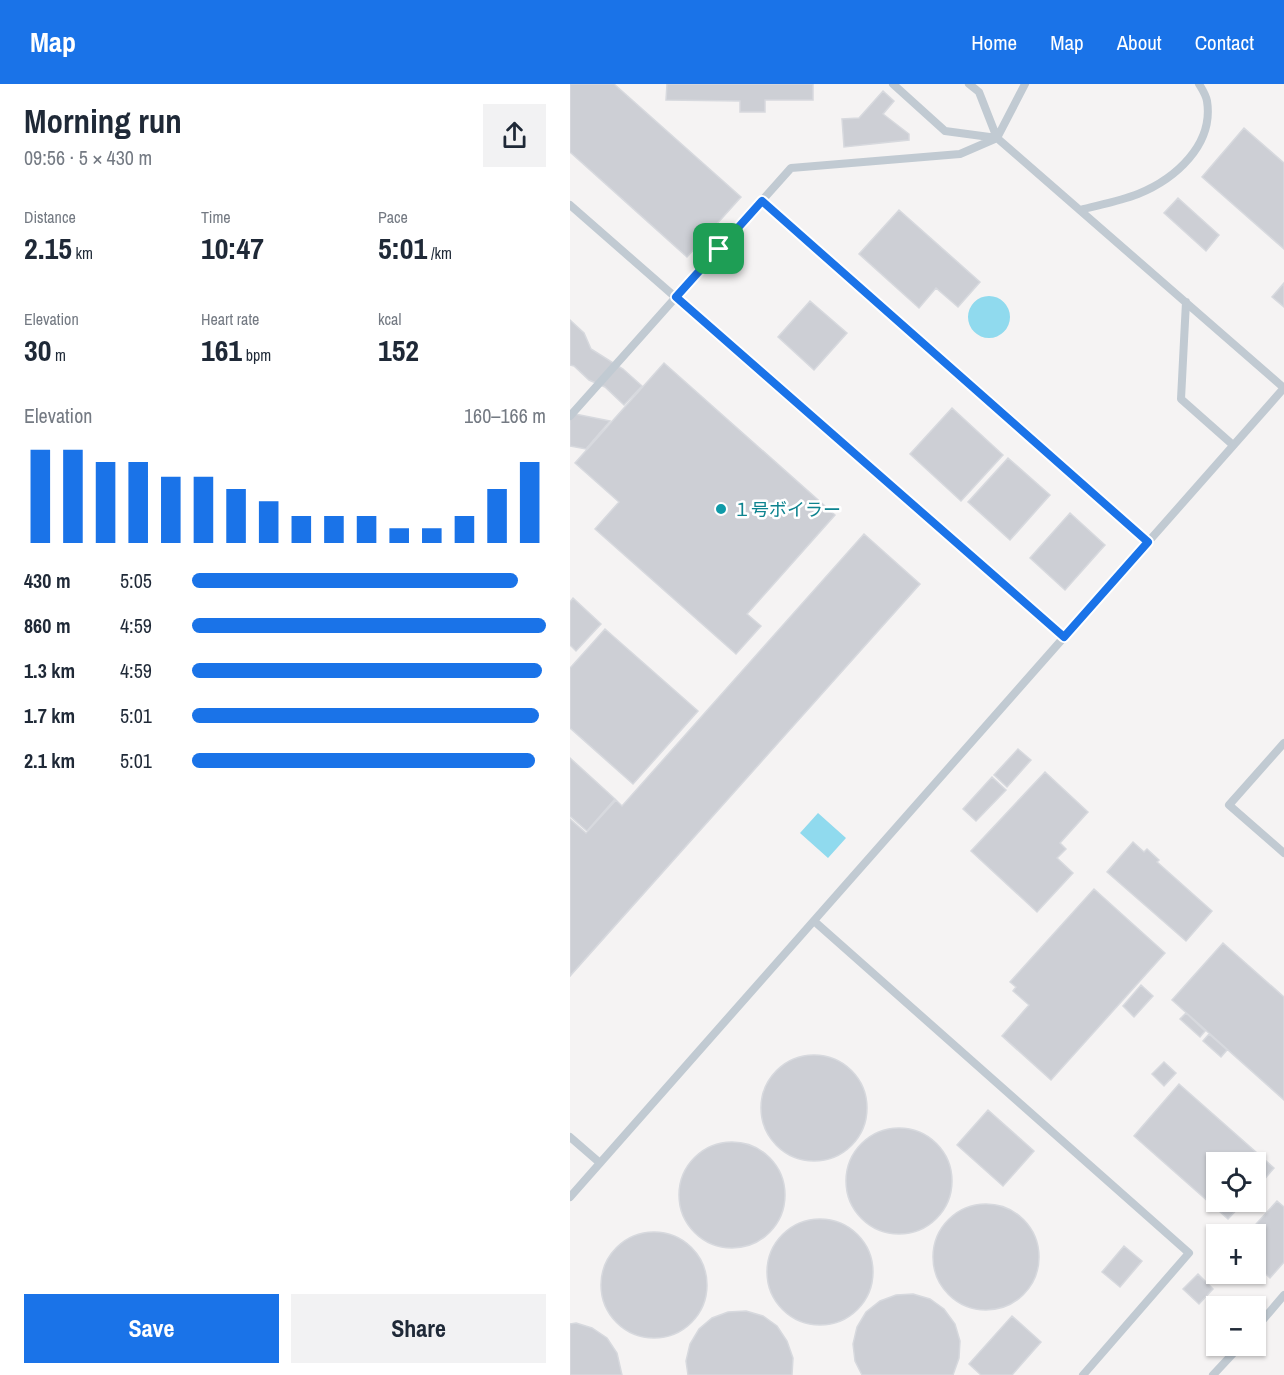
<!DOCTYPE html>
<html lang="en">
<head>
<meta charset="utf-8">
<style>
  :root { --surface:#fff; --page:#f2f2f3; --text:#1f2937; --muted:#747a83; --accent:#1a73e8 }
  body { margin:0; font-family:"Archivo Narrow","Noto Sans JP",sans-serif; background:var(--page); color:var(--text); height:100vh; display:flex; flex-direction:column; font-size:22px; white-space:nowrap }
  * { box-sizing:border-box; margin:0 }
  p { font-size:20px; color:var(--muted) }
  .icon { flex:none; width:33px; height:33px; fill:none; stroke:currentColor; stroke-width:2; stroke-linecap:round; stroke-linejoin:round }
  .map { position:relative; flex:1; overflow:hidden }
  .drawer { display:flex; flex-direction:column; background:var(--surface); width:570px }
  .drawer>* { flex:none }
  .buttons { position:absolute; left:636px; top:1068px; display:grid; gap:12px }
  .buttons a { display:grid; place-items:center; width:60px; height:60px; border-radius:0px; background:var(--surface); box-shadow:0 2px 4px #0004; font-size:30px }
  .pin { position:absolute; display:grid; place-items:center; width:51px; height:51px; color:#fff; margin:-26px; border-radius:12px; box-shadow:0 3px 9px #0006 }
  .round { display:grid; place-items:center; flex:none; width:63px; height:63px; border-radius:0px; background:var(--page) }
  .overview { display:flex; align-items:center; justify-content:space-between; height:102px; padding:0 24px }
  h1 { font-size:33px; font-weight:700; line-height:45px }
  .figures { display:grid; grid-template-columns:repeat(3,1fr); gap:9px; height:102px; padding:6px 24px }
  .figures div { display:grid; align-content:center }
  .figures b { font-size:30px; font-weight:700 }
  .figures small { font-size:16px; font-weight:400 }
  .figures p { font-size:16px }
  .chart { height:168px; padding:12px 24px }
  .chart p { display:flex; justify-content:space-between }
  .chart svg { width:100%; height:108px; margin-top:6px; stroke:var(--accent); stroke-width:6 }
  .cta { display:flex; gap:12px; margin-top:auto; padding:12px 24px }
  .cta a { flex:1; height:69px; border-radius:0px; background:var(--accent); color:#fff; font-size:24px; font-weight:700; line-height:69px; text-align:center }
  .cta a+a { background:var(--page); color:var(--text) }
  ul { padding:0 24px; list-style:none; font-size:20px }
  li { display:grid; grid-template-columns:96px 72px 1fr; align-items:center; height:45px }
  li i { height:15px; border-radius:8px; background:var(--accent) }
  header { display:flex; align-items:center; gap:36px; box-sizing:border-box; height:84px; padding:0 30px; background:var(--accent); color:#fff }
  header strong { font-size:28px }
  nav { display:flex; gap:33px; margin-inline-start:auto; font-size:21px }
  main { display:flex; flex:1; min-height:0 }
  .map>svg:first-child { display:block }
  .water { fill:#90daee }
  .building { fill:#cdcfd5; stroke:#d7d9de; stroke-width:1.5 }
  .lines { fill:none; stroke-linecap:round; stroke-linejoin:round }
  .service { stroke:#c1cad2; stroke-width:8 }
  .route-casing { stroke:#fff; stroke-width:12 }
  .route { stroke:#1a73e8; stroke-width:8 }
  .culture-dot { fill:#0f9aa8; stroke:#fff; stroke-width:2 }
  .labels { text-anchor:middle; dominant-baseline:central; stroke-width:5; stroke-linejoin:round; paint-order:stroke }
  .culture-label { font-size:18px; fill:#0d838f; stroke:#fff; text-anchor:start }
</style>
</head>
<body>
<header>
<strong>Map</strong>
<nav><a>Home</a><a>Map</a><a>About</a><a>Contact</a></nav>
</header>
<main>
<section class="drawer">
<div class="overview"><div><h1>Morning run</h1><p>09:56 · 5 × 430 m</p></div><a class="round"><svg class="icon" aria-label="share" viewBox="0 0 24 24"><path d="M12 15V3M7 8l5-5 5 5M5 13v7h14v-7"/></svg></a></div>
<div class="figures">
<div><p>Distance</p><b>2.15<small> km</small></b></div>
<div><p>Time</p><b>10:47</b></div>
<div><p>Pace</p><b>5:01<small> /km</small></b></div>
</div>
<div class="figures">
<div><p>Elevation</p><b>30<small> m</small></b></div>
<div><p>Heart rate</p><b>161<small> bpm</small></b></div>
<div><p>kcal</p><b>152</b></div>
</div>
<div class="chart"><p><span>Elevation</span>160–166 m</p>
<svg viewBox="0 0 160 44" preserveAspectRatio="none"><path d="M5 44V6M15 44V6M25 44V11M35 44V11M45 44V17M55 44V17M65 44V22M75 44V27M85 44V33M95 44V33M105 44V33M115 44V38M125 44V38M135 44V33M145 44V22M155 44V11"/></svg>
</div>
<ul>
<li><b>430 m</b>5:05<i style="width:92%"></i></li>
<li><b>860 m</b>4:59<i style="width:100%"></i></li>
<li><b>1.3 km</b>4:59<i style="width:99%"></i></li>
<li><b>1.7 km</b>5:01<i style="width:98%"></i></li>
<li><b>2.1 km</b>5:01<i style="width:97%"></i></li>
</ul>
<div class="cta"><a>Save</a><a>Share</a></div>
</section>
<div class="map">
<svg width="714" height="1291" viewBox="0 0 714 1291">
  <rect width="100%" height="100%" fill="#f5f3f3"/>
  <path class="water" d="M398 233a21 21 0 1 1 42 0a21 21 0 1 1-42 0Z
    M248 729 276 754 258 774 230 749Z"/>
  <path class="building" d="M0 0H44L171 113 117 173 0 68Z
    M97 0H243V16H195V28H170V17L96 16Z
    M313 7 324 17 313 30 339 50V56L274 63 272 35 289 34Z
    M674 44 714 79V165L632 93Z
    M608 114 649 151 636 167 594 129Z
    M329 126 410 198 388 223 366 204 349 224 289 170Z
    M714 199V223L702 213Z
    M240 217 277 249 244 286 208 253Z
    M0 236 14 249 21 265 53 285 72 302 54 321 35 303 19 296 4 282 0 281Z
    M94 279 265 431 177 530 191 542 166 570 25 445 49 418 5 379Z
    M382 324 433 371 391 417 340 370Z
    M0 329 40 337 16 365 0 362Z
    M438 374 480 411 440 456 398 418Z
    M500 429 535 461 495 506 460 474Z
    M294 450 350 500 0 892V735L16 749 46 716 52 722Z
    M3 514 31 540 6 567 0 561V518Z
    M35 545 128 627 63 700 0 644V584Z
    M448 665 461 676 437 703 424 691Z
    M0 674 45 715 17 747 0 732Z
    M475 688 518 728 490 759 496 765 487 774 503 789 467 828 401 767Z
    M422 693 436 706 406 737 393 725Z
    M563 758 574 768 577 765 589 776 587 778 642 827 616 857 537 788Z
    M524 805 595 869 481 996 432 952 459 921 443 907 446 903 440 898Z
    M653 859 714 913V1016L602 916Z
    M571 901 583 912 564 933 553 922Z
    M616 929 635 947 630 953 610 935Z
    M639 950 657 966 651 973 633 957Z
    M191 1024a53 53 0 1 1 106 0a53 53 0 1 1-106 0Z
    M594 978 606 989 594 1002 582 990Z
    M609 1000 704 1084 686 1105V1078H646V1118H674L658 1135 564 1052Z
    M418 1026 464 1067 433 1102 387 1061Z
    M276 1097a53 53 0 1 1 106 0a53 53 0 1 1-106 0Z
    M109 1111a53 53 0 1 1 106 0a53 53 0 1 1-106 0Z
    M707 1117 714 1123V1178L700 1194 686 1181V1150H677Z
    M363 1173a53 53 0 1 1 106 0a53 53 0 1 1-106 0Z
    M197 1188a53 53 0 1 1 106 0a53 53 0 1 1-106 0Z
    M31 1201a53 53 0 1 1 106 0a53 53 0 1 1-106 0Z
    M554 1162 572 1177 550 1203 532 1188Z
    M628 1190 643 1205 629 1220 613 1205Z
    M343 1210 360 1215 374 1225 385 1240 390 1257 389 1274 383 1291H292L285 1277 283 1260 287 1243 296 1228 310 1217 326 1211Z
    M176 1227 193 1232 207 1242 217 1257 223 1274 222 1291H118L116 1277 120 1260 129 1245 142 1234 158 1228Z
    M442 1232 471 1258 442 1291H411L399 1280Z
    M6 1239 22 1244 37 1254 47 1269 52 1291H0V1240Z"/>
  <g class="lines">
    <path class="service" d="M323 0 375 47 427 54
      M399 0 409 8 427 54 714 304
      M192 117 578 458
      M0 121 494 553
      M510 126C529 121 550 117 568 110 605 95 644 61 637 17 636 11 632 5 629 0
      M616 218 611 315 663 361
      M0 332 221 84 390 70 427 54 455 0
      M714 659 659 721 714 769
      M244 837 619 1169 513 1291
      M0 1053 30 1079
      M0 1113 714 304
      M686 1244 714 1211
      M643 1291 670 1262"/>
  </g>
  <g class="lines">
    <g class="route-casing">
      <path id="route" d="M192 117 578 458 494 553 106 213Z"/>
    </g>
    <use href="#route" class="route"/>
  </g>
  <circle class="culture-dot" cx="151" cy="425" r="6"/>
  <g class="labels">
    <g class="culture-label">
      <text x="163" y="425">１号ボイラー</text>
    </g>
  </g>
</svg>
<div class="buttons">
<a><svg class="icon" aria-label="locate" viewBox="0 0 24 24"><circle cx="12" cy="12" r="6"/><path d="M12 2v4M12 18v4M2 12h4M18 12h4"/></svg></a>
<a>+</a>
<a>−</a>
</div>
<div class="pin" style="left:149px;top:165px;background:#1e9e55"><svg class="icon" aria-label="arrive" viewBox="0 0 24 24"><path d="M6 21V4h12l-3 4 3 4H6"/></svg></div>
</div>
</main>
</body>
</html>
